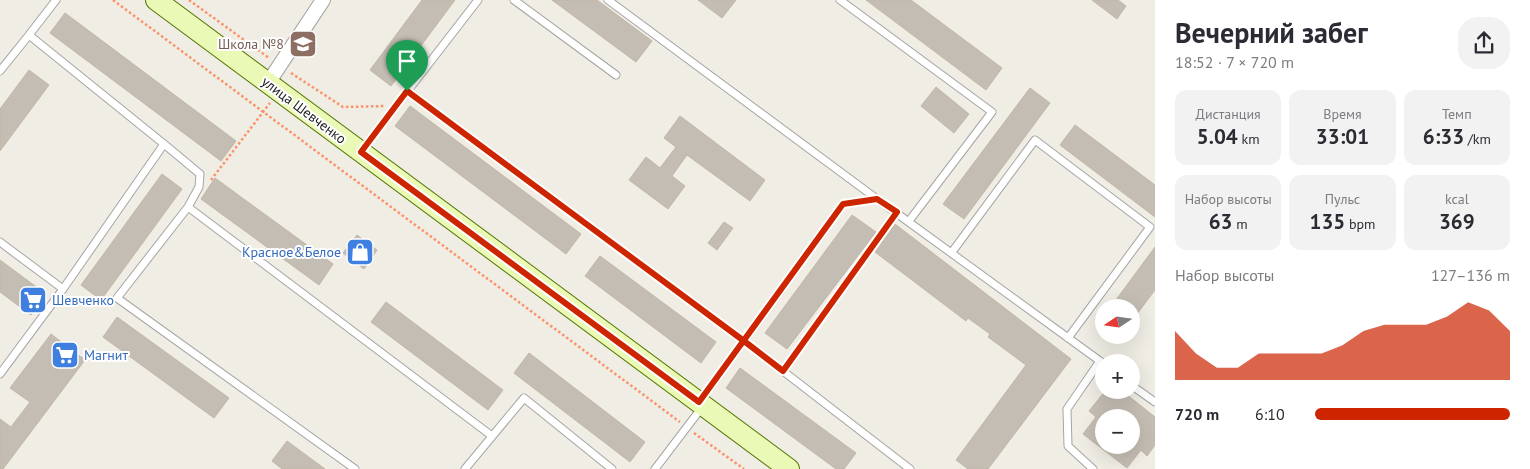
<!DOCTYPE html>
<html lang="ru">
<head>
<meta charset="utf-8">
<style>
  :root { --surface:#fff; --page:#f2f2f3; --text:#2b2b33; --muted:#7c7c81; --accent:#cc2500 }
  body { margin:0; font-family:"PT Sans",sans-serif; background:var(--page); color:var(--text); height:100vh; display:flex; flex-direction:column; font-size:19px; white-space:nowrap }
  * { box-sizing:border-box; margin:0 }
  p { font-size:16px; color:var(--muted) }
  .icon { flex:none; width:28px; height:28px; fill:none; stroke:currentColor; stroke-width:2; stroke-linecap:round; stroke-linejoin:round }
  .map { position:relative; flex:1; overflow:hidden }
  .side { display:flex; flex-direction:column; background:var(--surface); width:375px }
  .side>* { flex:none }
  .needle { width:32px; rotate:257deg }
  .controls { position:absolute; left:1095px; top:299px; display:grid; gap:10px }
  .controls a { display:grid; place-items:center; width:45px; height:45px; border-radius:50%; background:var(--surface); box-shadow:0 5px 20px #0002; font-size:25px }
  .pin { position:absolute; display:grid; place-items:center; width:42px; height:42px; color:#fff; margin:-51px -21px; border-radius:50% 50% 50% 0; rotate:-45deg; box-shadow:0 0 5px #0007 }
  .pin .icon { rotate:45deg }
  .round { display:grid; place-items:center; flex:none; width:52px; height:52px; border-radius:20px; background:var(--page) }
  .summary { display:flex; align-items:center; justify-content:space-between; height:85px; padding:0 20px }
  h1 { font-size:28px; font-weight:700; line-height:38px }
  .metrics { display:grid; grid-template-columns:repeat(3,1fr); gap:8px; height:85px; padding:5px 20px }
  .metrics div { display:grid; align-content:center; border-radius:12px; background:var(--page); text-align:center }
  .metrics b { font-size:21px; font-weight:700 }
  .metrics small { font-size:14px; font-weight:400 }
  .metrics p { font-size:14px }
  .chart { height:140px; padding:10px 20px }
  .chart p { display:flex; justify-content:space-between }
  .chart svg { width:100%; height:90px; margin-top:5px; fill:var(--accent); opacity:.7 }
  ul { padding:0 20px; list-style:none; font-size:16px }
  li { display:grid; grid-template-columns:80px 60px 1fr; align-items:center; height:38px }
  li i { height:12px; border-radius:6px; background:var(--accent) }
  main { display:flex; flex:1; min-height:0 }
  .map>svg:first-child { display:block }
  .building { fill:#c4bdb3; stroke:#c1b7a6; fill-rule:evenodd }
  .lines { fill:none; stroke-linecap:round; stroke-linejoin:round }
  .lane-casing { stroke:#a5a5a5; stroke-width:9 }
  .street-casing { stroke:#a5a5a5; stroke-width:16 }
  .secondary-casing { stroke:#557603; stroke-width:22 }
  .path { stroke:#fb9268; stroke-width:2.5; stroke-dasharray:2.5 2.5; stroke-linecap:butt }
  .lane { stroke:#fff; stroke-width:7 }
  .street { stroke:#fff; stroke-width:14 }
  .secondary { stroke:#eafab6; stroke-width:20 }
  .route-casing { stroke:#fff; stroke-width:10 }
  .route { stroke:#cc2500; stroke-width:6 }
  .labels { text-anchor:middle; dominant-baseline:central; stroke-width:4; stroke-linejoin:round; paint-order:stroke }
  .education-label { font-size:14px; fill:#785e54; stroke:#fff; text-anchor:end }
  .street-label { font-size:14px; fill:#1e1e1e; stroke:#fff }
  .shop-label { font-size:14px; fill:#366cbe; stroke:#fff; text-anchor:start }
</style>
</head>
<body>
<main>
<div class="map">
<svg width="1155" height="469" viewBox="0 0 1155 469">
  <rect width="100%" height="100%" fill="#efede4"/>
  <path class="building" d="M422 0H455L391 86 370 70Z
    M552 0H597L652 41 636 62Z
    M698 0H736L722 18Z
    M866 0H911L1002 68 986 90Z
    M1092 0H1118L1126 6 1117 19Z
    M65 13 236 141 221 161 50 33Z
    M29 70 49 85 0 151V109Z
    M936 87 969 114 954 133 921 106Z
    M1030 88 1050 103 964 219 943 204Z
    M410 106 581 234 566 254 395 126Z
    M680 116 765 180 750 201 687 155 672 176 685 186 668 209 629 180 646 157 660 168 676 147 664 138Z
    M1075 125 1155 185V217L1060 145Z
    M162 174 182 189 101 300 81 285Z
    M215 178 333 264 319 285 201 199Z
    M852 215 876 232 787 349 765 333Z
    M724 222 733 228 717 250 708 243Z
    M895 224 1071 359 988 469H968L956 460 1026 365 988 337 990 334 968 318 966 321 875 252Z
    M357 235 377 250 364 269 343 253Z
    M1155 247V290L1131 322V308H1110Z
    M600 256 716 342 701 363 585 276Z
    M0 260 46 294 31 315 0 292Z
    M386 302 503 390 488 410 371 322Z
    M117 317 229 398 214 418 103 337Z
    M51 334 85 360 3 469H0V419L11 427 30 402 10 388Z
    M529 353 645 442 630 462 514 373Z
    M740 368 856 453 844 469H836L726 388Z
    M1106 390H1121L1155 417V445L1147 456 1141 450 1127 468 1083 434 1096 417 1089 411ZM1104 418H1131V445H1104Z
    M287 441 325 469H282L272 461Z"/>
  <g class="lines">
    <g class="lane-casing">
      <path id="lane" d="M514 0 616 75
        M608 0 877 199
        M840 0 992 112 909 221
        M0 71 29 35
        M407 91 744 341 699 402
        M164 144 200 174 199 187 188 207 117 298 355 469
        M362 150 478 0
        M188 207 492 436
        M0 242 63 289
        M952 252 1035 140 1150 227 1068 338
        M783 371 897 212
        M0 374 63 289 164 144 29 35 56 0
        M1131 385 1155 402
        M465 469 524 398 612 469
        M655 469 703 406
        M910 469 744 341 843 204 877 199 1104 364
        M1093 469 1068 446 1067 409 1100 361"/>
    </g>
    <g class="street-casing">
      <path id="street" d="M268 83 323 0"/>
    </g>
    <g class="secondary-casing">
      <path id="secondary" d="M156 0 789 469"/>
    </g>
    <path class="path" d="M113 0 680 422
      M189 0 269 58
      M291 73 343 107 385 106
      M211 180 270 103
      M694 433 744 469"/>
    <use href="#lane" class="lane"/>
    <use href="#street" class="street"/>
    <use href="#secondary" class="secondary"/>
  </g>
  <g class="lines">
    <g class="route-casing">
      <path id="route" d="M407 91 361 152 699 402C747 336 795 270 843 204L877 199 897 212 783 371 744 341 407 91"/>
    </g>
    <use href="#route" class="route"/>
  </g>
  <defs>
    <g id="school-square" transform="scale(1.4375)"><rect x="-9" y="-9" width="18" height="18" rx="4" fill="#8d6e63" stroke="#fff"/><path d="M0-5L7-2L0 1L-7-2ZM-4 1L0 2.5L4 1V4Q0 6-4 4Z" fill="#fff"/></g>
    <g id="shop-square" transform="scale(1.4375)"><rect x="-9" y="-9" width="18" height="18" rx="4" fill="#3f7fe0" stroke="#fff"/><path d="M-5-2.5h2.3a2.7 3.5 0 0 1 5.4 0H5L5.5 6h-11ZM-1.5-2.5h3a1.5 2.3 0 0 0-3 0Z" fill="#fff"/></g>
    <g id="supermarket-square" transform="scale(1.4375)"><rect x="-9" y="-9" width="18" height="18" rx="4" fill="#3f7fe0" stroke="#fff"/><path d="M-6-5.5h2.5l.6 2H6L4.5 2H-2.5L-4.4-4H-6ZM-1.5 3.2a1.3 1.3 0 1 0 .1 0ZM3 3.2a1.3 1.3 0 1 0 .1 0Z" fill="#fff"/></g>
  </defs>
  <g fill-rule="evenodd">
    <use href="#school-square" x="303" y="44"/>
    <use href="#shop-square" x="360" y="252"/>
    <use href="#supermarket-square" x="33" y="300"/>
    <use href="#supermarket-square" x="65" y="355"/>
  </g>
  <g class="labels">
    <g class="education-label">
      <text x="284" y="44">Школа №8</text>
    </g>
    <g class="street-label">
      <text transform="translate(304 110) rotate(37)">улица Шевченко</text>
    </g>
    <g class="shop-label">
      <text x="341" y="252" text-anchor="end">Красное&amp;Белое</text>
      <text x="52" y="300">Шевченко</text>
      <text x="84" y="355">Магнит</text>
    </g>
  </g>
</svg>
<div class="controls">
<a><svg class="needle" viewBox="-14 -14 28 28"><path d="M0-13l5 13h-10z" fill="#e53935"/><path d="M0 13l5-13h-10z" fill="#7c7c81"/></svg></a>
<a>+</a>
<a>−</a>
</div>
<div class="pin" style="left:407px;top:91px;background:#1e9e55"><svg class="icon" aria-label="arrive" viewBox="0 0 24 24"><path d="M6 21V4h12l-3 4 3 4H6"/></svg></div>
</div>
<section class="side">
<div class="summary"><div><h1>Вечерний забег</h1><p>18:52 · 7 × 720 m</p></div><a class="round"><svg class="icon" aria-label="share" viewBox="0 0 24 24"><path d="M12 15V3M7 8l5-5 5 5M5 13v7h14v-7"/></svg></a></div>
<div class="metrics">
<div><p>Дистанция</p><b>5.04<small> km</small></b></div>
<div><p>Время</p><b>33:01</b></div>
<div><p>Темп</p><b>6:33<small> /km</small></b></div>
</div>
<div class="metrics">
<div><p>Набор высоты</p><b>63<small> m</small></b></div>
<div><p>Пульс</p><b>135<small> bpm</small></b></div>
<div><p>kcal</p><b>369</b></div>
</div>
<div class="chart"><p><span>Набор высоты</span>127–136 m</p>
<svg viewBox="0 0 160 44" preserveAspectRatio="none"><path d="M0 44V20L10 31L20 38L30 38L40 31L50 31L60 31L70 31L80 27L90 20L100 17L110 17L120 17L130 13L140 6L150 10L160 20V44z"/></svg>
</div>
<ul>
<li><b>720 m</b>6:10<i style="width:100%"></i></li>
</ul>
</section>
</main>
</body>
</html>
